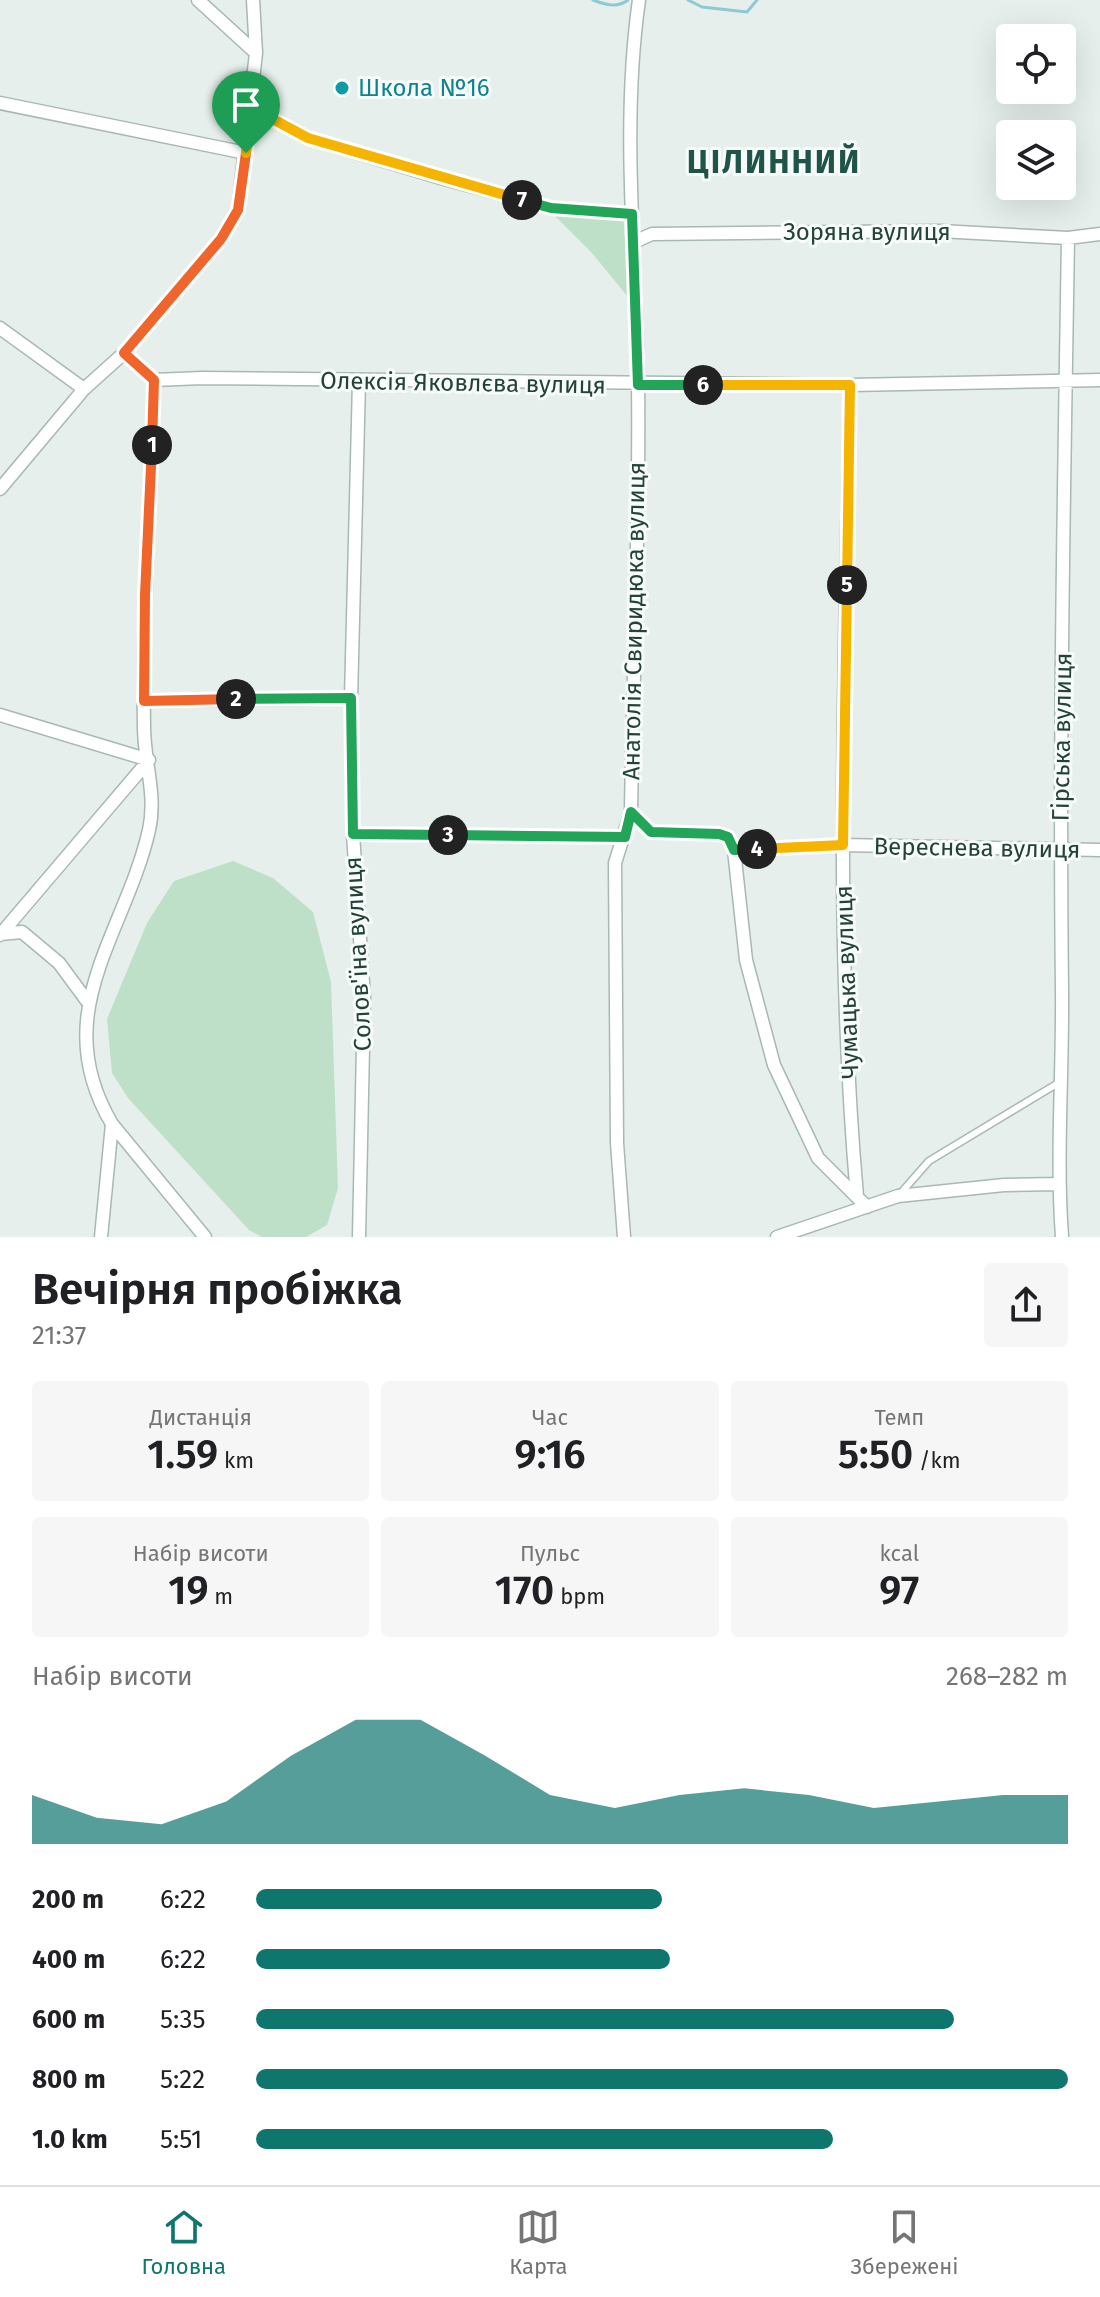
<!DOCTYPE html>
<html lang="uk">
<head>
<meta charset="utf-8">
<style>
  :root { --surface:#fff; --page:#f6f6f6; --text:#202124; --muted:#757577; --line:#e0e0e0; --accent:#0f766e }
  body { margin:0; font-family:"Fira Sans",sans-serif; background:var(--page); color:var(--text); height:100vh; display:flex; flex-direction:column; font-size:30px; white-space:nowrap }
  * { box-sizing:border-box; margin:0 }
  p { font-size:26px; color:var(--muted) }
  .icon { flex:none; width:44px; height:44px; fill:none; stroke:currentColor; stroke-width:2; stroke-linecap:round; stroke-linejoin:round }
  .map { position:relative; height:1237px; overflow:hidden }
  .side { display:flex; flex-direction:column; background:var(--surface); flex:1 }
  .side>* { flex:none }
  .tools { position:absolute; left:996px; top:24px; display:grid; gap:16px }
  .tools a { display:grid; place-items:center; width:80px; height:80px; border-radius:8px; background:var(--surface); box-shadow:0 8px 32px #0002; font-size:40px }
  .pin { position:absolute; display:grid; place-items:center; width:68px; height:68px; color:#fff; margin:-82px -34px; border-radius:50% 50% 50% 0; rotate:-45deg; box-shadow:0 0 8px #0007 }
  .pin .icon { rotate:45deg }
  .km { position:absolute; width:40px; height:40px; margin:-20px; border-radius:50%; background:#222; color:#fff; font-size:22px; line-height:40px; text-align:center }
  .round { display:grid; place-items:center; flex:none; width:84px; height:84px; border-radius:8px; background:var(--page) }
  .head { display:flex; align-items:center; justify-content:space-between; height:136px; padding:0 32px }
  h1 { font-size:44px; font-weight:600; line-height:60px }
  .stats { display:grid; grid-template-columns:repeat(3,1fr); gap:12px; height:136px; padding:8px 32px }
  .stats div { display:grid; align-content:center; border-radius:8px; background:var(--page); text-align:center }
  .stats b { font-size:40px; font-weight:600 }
  .stats small { font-size:22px; font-weight:400 }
  .stats p { font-size:22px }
  .chart { height:224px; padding:16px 32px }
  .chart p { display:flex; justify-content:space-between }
  .chart svg { width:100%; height:144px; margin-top:8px; fill:var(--accent); opacity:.7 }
  ul { padding:0 32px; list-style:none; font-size:26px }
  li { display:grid; grid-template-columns:128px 96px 1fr; align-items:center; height:60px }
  li i { height:20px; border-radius:10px; background:var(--accent) }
  .tab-bar { display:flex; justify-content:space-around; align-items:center; height:112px; border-top:2px solid var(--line); background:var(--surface); font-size:22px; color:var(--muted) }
  .tab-bar a { display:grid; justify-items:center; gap:4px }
  .tab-bar .active { color:var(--accent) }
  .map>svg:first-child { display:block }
  .green { fill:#bfe0c8 }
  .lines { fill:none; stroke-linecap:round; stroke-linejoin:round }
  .stream { stroke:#8ec9d4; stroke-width:3 }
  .service-casing { stroke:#a8b8b2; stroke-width:9 }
  .minor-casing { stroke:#a8b8b2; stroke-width:15 }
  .service { stroke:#fff; stroke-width:6 }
  .minor { stroke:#fff; stroke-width:12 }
  .split-1-casing { stroke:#fff; stroke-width:16 }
  .split-2-casing { stroke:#fff; stroke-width:16 }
  .split-3-casing { stroke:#fff; stroke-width:16 }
  .split-4-casing { stroke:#fff; stroke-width:16 }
  .split-5-casing { stroke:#fff; stroke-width:16 }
  .split-6-casing { stroke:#fff; stroke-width:16 }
  .split-7-casing { stroke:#fff; stroke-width:16 }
  .split-8-casing { stroke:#fff; stroke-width:16 }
  .split-1 { stroke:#f0652b; stroke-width:10 }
  .split-2 { stroke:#f0652b; stroke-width:10 }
  .split-3 { stroke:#22a559; stroke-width:10 }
  .split-4 { stroke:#22a559; stroke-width:10 }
  .split-5 { stroke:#f5b400; stroke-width:10 }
  .split-6 { stroke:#f5b400; stroke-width:10 }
  .split-7 { stroke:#22a559; stroke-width:10 }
  .split-8 { stroke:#f5b400; stroke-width:10 }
  .culture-dot { fill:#0f9aa8; stroke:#f7fbf9; stroke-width:3 }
  .labels { text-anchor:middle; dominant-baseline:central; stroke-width:6; stroke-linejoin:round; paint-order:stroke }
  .culture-label { font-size:24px; fill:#0d838f; stroke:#f7fbf9; text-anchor:start }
  .street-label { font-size:24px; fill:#24423a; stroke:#f7fbf9 }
  .district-label { font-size:32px; font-weight:bold; letter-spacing:2px; fill:#1f5548; stroke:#f7fbf9 }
</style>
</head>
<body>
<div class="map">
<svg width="1100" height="1237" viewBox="0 0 1100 1237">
  <rect width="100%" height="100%" fill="#e6efeb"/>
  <path class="green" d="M554 215 624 221 628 297 592 253Z
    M233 861 273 878 313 912 331 982 338 1188 327 1225 306 1237H262L249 1230 128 1098 112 1073 107 1019 147 923 174 881Z"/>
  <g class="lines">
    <path class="stream" d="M593 0C606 5 617 8 628 0
      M688 0 702 7 747 12 757 0"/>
    <g class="service-casing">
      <path id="service" d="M900 1194 929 1161 1060 1082"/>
    </g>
    <g class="minor-casing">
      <path id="minor" d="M198 0 256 53
        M0 103 246 153
        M252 108 308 138 441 178 551 208 632 214
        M634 242 652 234 940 231 1068 238 1100 234
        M0 328 84 389
        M124 353 154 380 202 378 850 385 1100 380
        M154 380C151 496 142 611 144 727 144 762 157 795 149 830 125 935 46 1013 112 1124L205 1237
        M359 382 351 698 353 834 364 998 359 1237
        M850 385C846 655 833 927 857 1196
        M0 489 84 389 124 353 221 239 238 210 256 53 253 0
        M144 701 351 698
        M0 715 149 760
        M631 812 651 832 719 834 728 837 734 850 843 845 1100 850
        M353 834 625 837
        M734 850 746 960 774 1065 818 1158 867 1207
        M0 934 22 932 59 963 87 1001
        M0 935 149 760
        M101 1237 112 1124
        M624 1237 617 1143 615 863 631 812C633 669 640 525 638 381 636 255 621 126 639 0
        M777 1237 898 1196 1004 1185 1058 1184
        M1062 1237C1056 1155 1063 1072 1062 989 1059 739 1064 488 1068 238"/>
    </g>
    <use href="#service" class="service"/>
    <use href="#minor" class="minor"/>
  </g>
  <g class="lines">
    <g class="split-1-casing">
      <path id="split-1" d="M152 445 154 380 124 353 221 239 238 210 246 153"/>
    </g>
    <g class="split-2-casing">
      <path id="split-2" d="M152 445 145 595 144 701 236 699"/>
    </g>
    <g class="split-3-casing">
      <path id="split-3" d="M236 699 351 698 353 834 448 835"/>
    </g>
    <g class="split-4-casing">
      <path id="split-4" d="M448 835 625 837 631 812 651 832 719 834 728 837 734 850 757 849"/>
    </g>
    <g class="split-5-casing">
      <path id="split-5" d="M757 849 843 845 847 585"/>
    </g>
    <g class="split-6-casing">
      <path id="split-6" d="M703 385H850L847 585"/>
    </g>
    <g class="split-7-casing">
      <path id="split-7" d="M522 200 551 208 632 214 638 385H703"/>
    </g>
    <g class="split-8-casing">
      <path id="split-8" d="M246 153 252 108 308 138 522 200"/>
    </g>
    <use href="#split-1" class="split-1"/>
    <use href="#split-2" class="split-2"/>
    <use href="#split-3" class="split-3"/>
    <use href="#split-4" class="split-4"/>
    <use href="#split-5" class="split-5"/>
    <use href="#split-6" class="split-6"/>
    <use href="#split-7" class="split-7"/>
    <use href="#split-8" class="split-8"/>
  </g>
  <circle class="culture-dot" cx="342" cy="88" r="8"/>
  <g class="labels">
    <g class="culture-label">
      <text x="358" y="88">Школа №16</text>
    </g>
    <g class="street-label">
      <text x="867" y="232">Зоряна вулиця</text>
      <text transform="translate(463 383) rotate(1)">Олексія Яковлєва вулиця</text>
      <text transform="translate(634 621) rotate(-89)">Анатолія Свиридюка вулиця</text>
      <text transform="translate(1062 737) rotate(-89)">Гірська вулиця</text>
      <text transform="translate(977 848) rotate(1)">Вереснева вулиця</text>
      <text transform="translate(358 954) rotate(-93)">Солов'їна вулиця</text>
      <text transform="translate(847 982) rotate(-92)">Чумацька вулиця</text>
    </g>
    <g class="district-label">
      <text x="774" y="162">ЦІЛИННИЙ</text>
    </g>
  </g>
</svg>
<div class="tools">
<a><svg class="icon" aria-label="locate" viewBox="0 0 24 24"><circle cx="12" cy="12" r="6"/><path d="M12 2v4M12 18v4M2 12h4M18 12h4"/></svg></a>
<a><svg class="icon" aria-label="layers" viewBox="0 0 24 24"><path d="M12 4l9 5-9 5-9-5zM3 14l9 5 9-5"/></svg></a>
</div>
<div class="pin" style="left:246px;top:153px;background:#1e9e55"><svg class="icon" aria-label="arrive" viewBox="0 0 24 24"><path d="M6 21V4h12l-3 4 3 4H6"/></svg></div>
<b class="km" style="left:152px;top:445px">1</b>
<b class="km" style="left:236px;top:699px">2</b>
<b class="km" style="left:448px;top:835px">3</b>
<b class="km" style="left:757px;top:849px">4</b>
<b class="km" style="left:847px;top:585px">5</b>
<b class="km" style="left:703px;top:385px">6</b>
<b class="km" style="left:522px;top:200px">7</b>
</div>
<section class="side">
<div class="head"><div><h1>Вечірня пробіжка</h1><p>21:37</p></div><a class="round"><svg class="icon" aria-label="share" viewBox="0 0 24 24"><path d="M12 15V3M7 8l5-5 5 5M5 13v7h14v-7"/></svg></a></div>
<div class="stats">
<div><p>Дистанція</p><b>1.59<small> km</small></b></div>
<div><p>Час</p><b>9:16</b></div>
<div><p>Темп</p><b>5:50<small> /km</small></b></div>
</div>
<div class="stats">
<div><p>Набір висоти</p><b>19<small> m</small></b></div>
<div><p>Пульс</p><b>170<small> bpm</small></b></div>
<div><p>kcal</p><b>97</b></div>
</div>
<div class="chart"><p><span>Набір висоти</span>268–282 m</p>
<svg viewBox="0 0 160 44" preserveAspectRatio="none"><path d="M0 44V29L10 36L20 38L30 31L40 17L50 6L60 6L70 17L80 29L90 33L100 29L110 27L120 29L130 33L140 31L150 29L160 29V44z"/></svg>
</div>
<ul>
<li><b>200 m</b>6:22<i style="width:50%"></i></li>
<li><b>400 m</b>6:22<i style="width:51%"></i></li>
<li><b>600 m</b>5:35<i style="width:86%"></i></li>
<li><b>800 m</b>5:22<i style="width:100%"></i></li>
<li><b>1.0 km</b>5:51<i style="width:71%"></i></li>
</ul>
</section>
<nav class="tab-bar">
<a class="active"><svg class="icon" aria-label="home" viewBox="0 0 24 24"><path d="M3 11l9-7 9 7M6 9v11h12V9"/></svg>Головна</a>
<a><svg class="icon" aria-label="map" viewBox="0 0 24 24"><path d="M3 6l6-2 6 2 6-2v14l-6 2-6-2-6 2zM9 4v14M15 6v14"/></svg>Карта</a>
<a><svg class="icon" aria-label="saved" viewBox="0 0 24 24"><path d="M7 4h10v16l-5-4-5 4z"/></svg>Збережені</a>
</nav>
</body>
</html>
